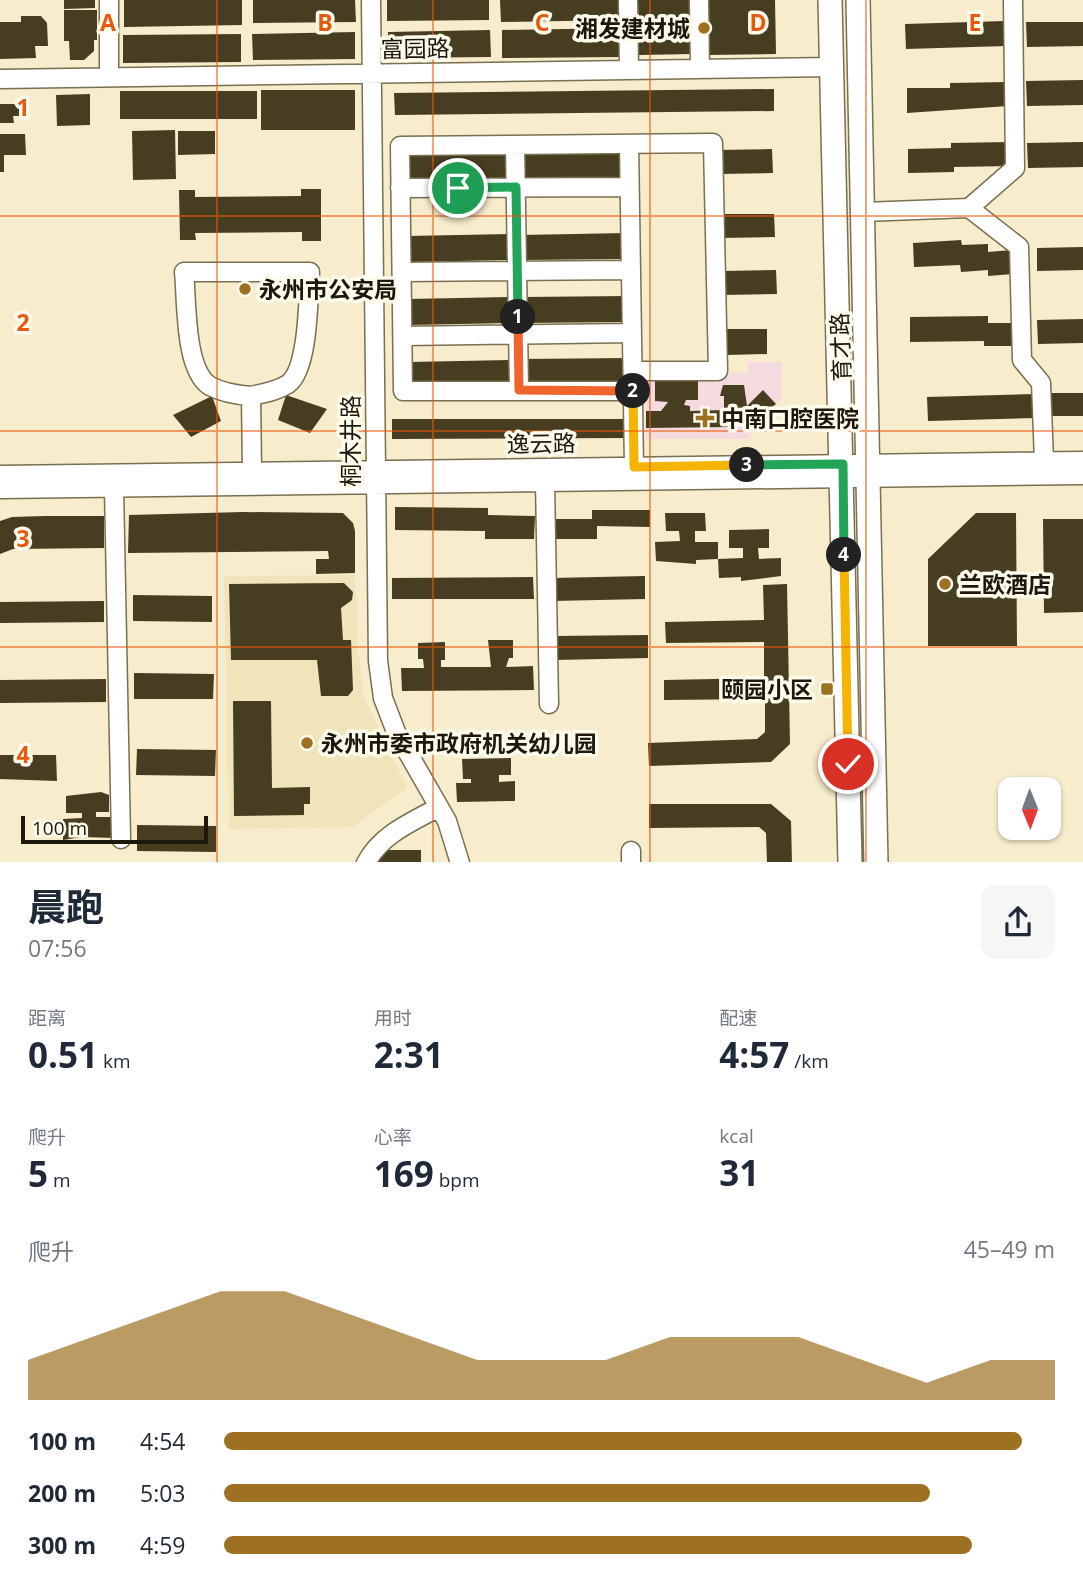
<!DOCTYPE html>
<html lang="zh">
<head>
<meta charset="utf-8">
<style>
  :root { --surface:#fff; --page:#f6f6f7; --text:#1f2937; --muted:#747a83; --accent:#9e7122 }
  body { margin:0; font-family:"Open Sans","Noto Sans SC",sans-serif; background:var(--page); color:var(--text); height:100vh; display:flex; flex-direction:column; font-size:26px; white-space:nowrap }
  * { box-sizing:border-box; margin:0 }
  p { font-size:23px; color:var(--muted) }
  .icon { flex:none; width:38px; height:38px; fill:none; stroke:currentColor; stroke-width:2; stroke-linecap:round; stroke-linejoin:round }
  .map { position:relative; height:862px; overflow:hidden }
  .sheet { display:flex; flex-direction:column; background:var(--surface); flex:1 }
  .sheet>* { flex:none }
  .needle { width:46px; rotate:179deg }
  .buttons { position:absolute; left:998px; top:777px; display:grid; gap:14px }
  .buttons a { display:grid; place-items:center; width:63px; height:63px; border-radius:14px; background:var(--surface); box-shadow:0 2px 5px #0004; font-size:35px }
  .scale { position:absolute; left:21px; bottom:18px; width:187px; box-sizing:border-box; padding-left:7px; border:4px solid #1c180c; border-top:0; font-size:19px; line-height:24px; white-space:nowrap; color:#1c180c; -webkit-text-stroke:5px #fefaec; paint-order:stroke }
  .pin { position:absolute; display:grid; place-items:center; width:60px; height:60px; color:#fff; margin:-30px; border:4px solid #fff; border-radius:50%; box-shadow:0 2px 7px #0007 }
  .km { position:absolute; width:35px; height:35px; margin:-18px; border-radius:50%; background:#222; color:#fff; font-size:19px; line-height:35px; text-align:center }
  .round { display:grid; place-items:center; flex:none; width:74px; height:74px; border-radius:14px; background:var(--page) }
  .summary { display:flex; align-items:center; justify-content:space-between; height:119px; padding:0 28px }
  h1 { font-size:38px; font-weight:700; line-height:52px }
  .metrics { display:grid; grid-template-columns:repeat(3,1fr); gap:10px; height:119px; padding:7px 28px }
  .metrics div { display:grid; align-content:center }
  .metrics b { font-size:35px; font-weight:700 }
  .metrics small { font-size:19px; font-weight:400 }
  .metrics p { font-size:19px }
  .chart { height:196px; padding:14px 28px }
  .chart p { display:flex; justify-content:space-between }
  .chart svg { width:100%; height:126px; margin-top:7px; fill:var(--accent); opacity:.7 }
  ul { padding:0 28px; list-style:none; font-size:23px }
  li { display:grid; grid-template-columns:112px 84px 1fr; align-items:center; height:52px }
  li i { height:18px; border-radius:9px; background:var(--accent) }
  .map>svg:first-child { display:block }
  .built { fill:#f1e4bb }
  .medical { fill:#f5dbe0 }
  .building { fill:#473e21 }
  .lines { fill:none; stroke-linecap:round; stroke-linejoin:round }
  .minor-casing { stroke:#796f51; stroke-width:21 }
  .major-casing { stroke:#796f51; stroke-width:26 }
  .minor { stroke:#fff; stroke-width:18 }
  .major { stroke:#fff; stroke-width:23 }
  .split-1-casing { stroke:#fff; stroke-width:14 }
  .split-2-casing { stroke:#fff; stroke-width:14 }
  .split-3-casing { stroke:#fff; stroke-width:14 }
  .split-4-casing { stroke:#fff; stroke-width:14 }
  .split-5-casing { stroke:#fff; stroke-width:14 }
  .split-1 { stroke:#22a559; stroke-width:9 }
  .split-2 { stroke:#f0652b; stroke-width:9 }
  .split-3 { stroke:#f5b400; stroke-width:9 }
  .split-4 { stroke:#22a559; stroke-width:9 }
  .split-5 { stroke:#f5b400; stroke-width:9 }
  .grid { fill:none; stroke:#e8590c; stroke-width:2; stroke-opacity:0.55 }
  .poi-dot { fill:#9e7122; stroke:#fefaec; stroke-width:2.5 }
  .labels { text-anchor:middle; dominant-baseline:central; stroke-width:7; stroke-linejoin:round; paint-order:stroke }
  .poi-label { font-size:23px; font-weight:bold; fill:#1c180c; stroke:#fefaec; text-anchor:start }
  .street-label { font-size:23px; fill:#1c180c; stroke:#fefaec }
  .grid-label { font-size:23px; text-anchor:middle; font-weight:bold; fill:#e8590c; stroke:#fefaec; stroke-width:7; stroke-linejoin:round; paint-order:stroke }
</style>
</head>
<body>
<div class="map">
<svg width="1083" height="863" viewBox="0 0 1083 863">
  <rect width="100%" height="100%" fill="#f7eccb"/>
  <path class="built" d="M355 575 358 649 364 697 407 788 352 827 229 829 224 576Z"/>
  <path class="medical" d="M748 362H782L781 398 747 439H645L647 371 747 373Z"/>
  <path class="building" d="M64 0H95V8L64 9Z
    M124 0H242V25L124 27Z
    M253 0H355L356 22 253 23Z
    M387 0H489V20L387 21Z
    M500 0H618L619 20 501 22Z
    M638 0H691L692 54 639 55Z
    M708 0H775L776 54 708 55Z
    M64 10H97V40H94V51L84 60H70L69 41H64Z
    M21 16H41L47 23 48 46H35L36 58 0 59V22H21Z
    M1005 21 1006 46 906 49 905 24Z
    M1026 22H1083V46L1027 47Z
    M620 28V57L502 58V30Z
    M490 30 491 57 388 58V32Z
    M355 32V59L253 60 252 34Z
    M241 34V62L123 63V35Z
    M1083 80V105L1027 106 1026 81Z
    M1008 82V106L907 113V88H950V83Z
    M774 89V111L395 115 394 93Z
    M261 90H355V130H261Z
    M120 91H257V119H120Z
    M90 94V125L57 126 56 95Z
    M0 104H19V116H13L14 123H0Z
    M175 130 176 179 133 180 132 131Z
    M178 131H215V154L178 155Z
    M0 134H25L26 155H4V172H0Z
    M1009 142 1010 166 954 167V172L908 173V149L951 148V143Z
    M1083 142V167L1028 168 1027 143Z
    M772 149 773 173 718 174V150Z
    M625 152 626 178 519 179V154Z
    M509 153 510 179 405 181V155Z
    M301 189H321V241H302V232L195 233 196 240H180L179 190H195V197L301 196Z
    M720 214H774L775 237 721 238Z
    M627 233 628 259 521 260V235Z
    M511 234 512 260 408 262 407 236Z
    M961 240 962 245 988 244V252L1012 250 1013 274 988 276V270L961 272 960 265 914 267 913 243Z
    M1083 247V270L1037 271V248Z
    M776 270 777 294 722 295V271Z
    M629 296V322L522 323V297Z
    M512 297 513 323 409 325 408 299Z
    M988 316V323H1014V346H984V341L910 342V317Z
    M1083 319V343L1038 344 1037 320Z
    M726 329H767V354L727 355Z
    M629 358V383L523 384V359Z
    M513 360V383L410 385 409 362Z
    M655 378H698V400H686L684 405 690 406V411L724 410V396H720L723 385H744L747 406 763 390 776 404 752 422 744 414 730 422V427L646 428V411H661L668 402 655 401Z
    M1049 393H1083V416H1050Z
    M1035 394 1036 418 928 421 927 397Z
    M286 395 327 409 310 433 278 420Z
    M212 396 221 421 191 437 173 415Z
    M392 419H630V438L392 439Z
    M395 507 488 508V515L535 516 534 539H485V531L395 530Z
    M592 510H650V527L597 526V539H551V519H592Z
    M243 512 343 513 353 523 355 531V573L316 574V559H329L328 551 128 553 129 515Z
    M665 513H705L706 531H695V542H718V559L743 558V548H729V530L769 529V548H758L759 559 781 558V576L741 581V577L719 578 718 559 696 560V564L656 561 655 542 680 541 679 531H666Z
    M976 513H1016L1017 646H928V559Z
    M45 516H104V548L13 549 0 554V521L12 517Z
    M1043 519H1083V612L1044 613Z
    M645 576V599L552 601V578Z
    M533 577 534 599H392V578Z
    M344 583 353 592 352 600 341 608 343 640H351L353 690 348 696H321L317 660H231L229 584Z
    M787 584 790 744 771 762 649 766 648 743 757 739 765 732V699L664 700V680L764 678V642L666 643 665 622 764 620 763 585Z
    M133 595 212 596V622L133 621Z
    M104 601V622L0 623V602Z
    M648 635V658L555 660V636Z
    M488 640H513V658H509L506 667 533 666 534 690 402 691 401 668H424L423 659H418V643L445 642V660H441V667H491Z
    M134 673 214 674 213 699H134Z
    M106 679V702L0 703V680Z
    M233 701H271L272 788 310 787V804H304V815L234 816Z
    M137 749 216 750 215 776 136 775Z
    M0 755H56L57 781 0 779Z
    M511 758V775H499V782L515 781V801L457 802 456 783H471V779H463L462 759Z
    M101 792 109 795V812H96V817H114V838L82 837 63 840V819L82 818V813H66V796Z
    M649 804H771L791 821 792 863H767L766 833 759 827 649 828Z
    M137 825 216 826V852L137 851Z
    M379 850H421V863H379Z"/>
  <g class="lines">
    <g class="minor-casing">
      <path id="minor" d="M109 0V77
        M371 0 378 661 383 698 396 732 447 821 460 863
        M628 0 629 69
        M699 0 700 68
        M0 79 832 67
        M629 144 634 467
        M515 145 519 390
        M400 188 629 187
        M969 208 1015 168 1013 0
        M863 212 969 208 1019 247 1022 360 1041 383 1044 461
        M402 272 631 270
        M403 336 632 333
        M633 371H718L713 143 400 146 403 391H633
        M251 396C237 395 223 393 210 386 184 370 187 300 184 272H310C308 297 309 369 288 384 277 391 264 393 251 396L252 471
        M0 475 1083 461
        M545 482 549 704
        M114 488 121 839
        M0 489 1083 475
        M631 851V863
        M366 863C381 834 412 822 439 807"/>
    </g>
    <g class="major-casing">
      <path id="major" d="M830 0 850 863
        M858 0 876 863"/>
    </g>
    <use href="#minor" class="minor"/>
    <use href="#major" class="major"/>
  </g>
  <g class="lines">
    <g class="split-1-casing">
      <path id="split-1" d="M458 188 516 187 518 317"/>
    </g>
    <g class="split-2-casing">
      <path id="split-2" d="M518 317 519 390 633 391"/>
    </g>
    <g class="split-3-casing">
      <path id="split-3" d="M633 391 634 467 747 465"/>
    </g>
    <g class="split-4-casing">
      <path id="split-4" d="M747 465 843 464 844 555"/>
    </g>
    <g class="split-5-casing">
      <path id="split-5" d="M844 555 848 764"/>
    </g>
    <use href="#split-1" class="split-1"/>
    <use href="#split-2" class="split-2"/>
    <use href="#split-3" class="split-3"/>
    <use href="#split-4" class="split-4"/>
    <use href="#split-5" class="split-5"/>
  </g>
  <path class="grid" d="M217 0V863M433 0V863M650 0V863M866 0V863M0 216H1083M0 431H1083M0 647H1083"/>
  <g class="poi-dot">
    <circle cx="704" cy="28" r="7"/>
    <circle cx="245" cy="289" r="7"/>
    <path d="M701.5 407.5h7v7h7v7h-7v7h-7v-7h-7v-7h7z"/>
    <circle cx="945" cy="584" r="7"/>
    <rect x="820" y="682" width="14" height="14" rx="3.5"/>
    <circle cx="307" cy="743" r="7"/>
  </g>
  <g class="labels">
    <g class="poi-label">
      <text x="690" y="28" text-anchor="end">湘发建材城</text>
      <text x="259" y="289">永州市公安局</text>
      <text x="721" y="418">中南口腔医院</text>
      <text x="959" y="584">兰欧酒店</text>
      <text x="813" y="689" text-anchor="end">颐园小区</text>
      <text x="321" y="743">永州市委市政府机关幼儿园</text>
    </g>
    <g class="street-label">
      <text transform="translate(415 48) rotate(-1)">富园路</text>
      <text transform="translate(840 347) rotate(-92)">育才路</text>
      <text transform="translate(350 441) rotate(-90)">桐木井路</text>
      <text transform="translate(541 443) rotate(-1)">逸云路</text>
    </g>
  </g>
  <g class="grid-label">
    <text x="108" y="31">A</text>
    <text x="325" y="31">B</text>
    <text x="542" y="31">C</text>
    <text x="758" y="31">D</text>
    <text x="975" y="31">E</text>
    <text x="23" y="116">1</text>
    <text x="23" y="331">2</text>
    <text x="23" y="547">3</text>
    <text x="23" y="763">4</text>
  </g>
</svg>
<div class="buttons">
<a><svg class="needle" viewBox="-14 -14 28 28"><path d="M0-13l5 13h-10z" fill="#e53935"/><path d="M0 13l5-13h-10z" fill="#747a83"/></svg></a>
</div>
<div class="scale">100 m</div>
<div class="pin" style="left:458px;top:188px;background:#1e9e55"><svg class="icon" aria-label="arrive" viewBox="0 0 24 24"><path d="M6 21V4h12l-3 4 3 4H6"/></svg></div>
<div class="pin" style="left:848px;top:764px;background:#d93025"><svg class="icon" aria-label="check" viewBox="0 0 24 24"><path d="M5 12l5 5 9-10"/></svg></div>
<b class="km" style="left:518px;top:317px">1</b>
<b class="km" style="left:633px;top:391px">2</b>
<b class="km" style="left:747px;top:465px">3</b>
<b class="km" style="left:844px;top:555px">4</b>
</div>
<section class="sheet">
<div class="summary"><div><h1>晨跑</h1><p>07:56</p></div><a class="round"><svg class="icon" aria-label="share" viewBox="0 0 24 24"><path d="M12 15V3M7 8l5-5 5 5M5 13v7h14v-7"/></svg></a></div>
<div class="metrics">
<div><p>距离</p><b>0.51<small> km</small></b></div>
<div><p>用时</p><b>2:31</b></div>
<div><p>配速</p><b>4:57<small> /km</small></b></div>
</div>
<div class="metrics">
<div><p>爬升</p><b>5<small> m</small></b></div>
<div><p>心率</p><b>169<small> bpm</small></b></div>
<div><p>kcal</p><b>31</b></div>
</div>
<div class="chart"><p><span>爬升</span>45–49 m</p>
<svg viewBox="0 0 160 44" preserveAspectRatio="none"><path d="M0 44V30L10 22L20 14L30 6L40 6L50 14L60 22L70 30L80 30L90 30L100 22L110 22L120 22L130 30L140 38L150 30L160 30V44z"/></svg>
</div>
<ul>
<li><b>100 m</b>4:54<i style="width:96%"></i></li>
<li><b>200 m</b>5:03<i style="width:85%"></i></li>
<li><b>300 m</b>4:59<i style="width:90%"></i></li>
</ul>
</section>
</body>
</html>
